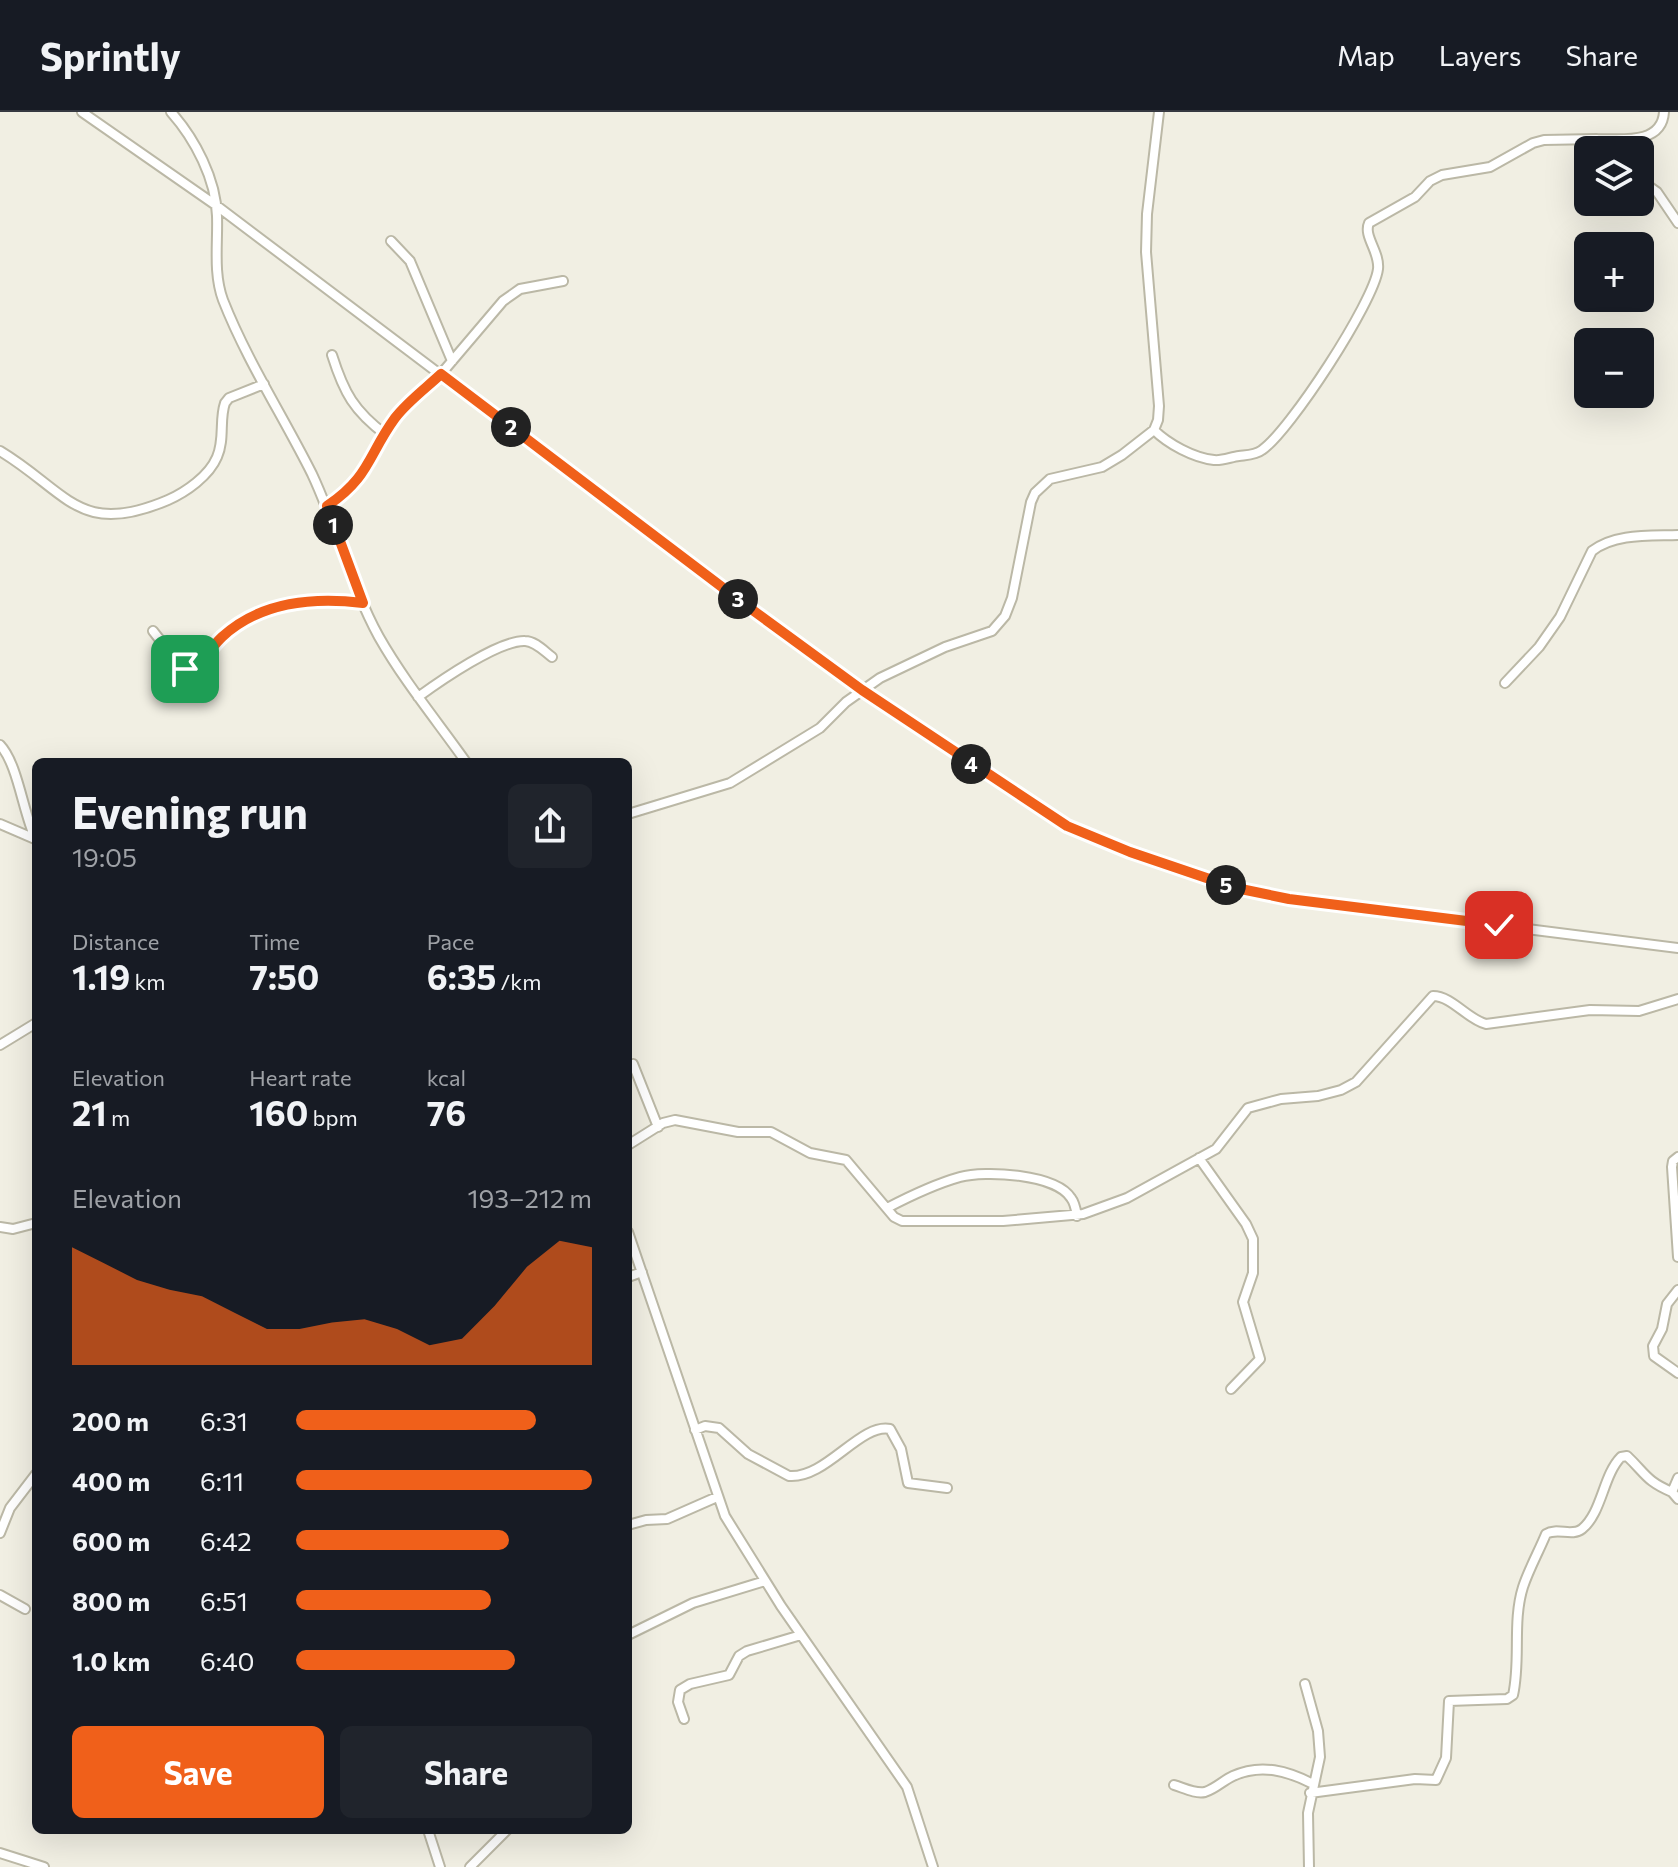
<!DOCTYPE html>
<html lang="en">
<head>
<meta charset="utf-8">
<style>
  :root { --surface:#171b24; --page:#20242c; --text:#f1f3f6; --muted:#9ea1a6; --line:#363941; --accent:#f0601a }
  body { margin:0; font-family:Commissioner,sans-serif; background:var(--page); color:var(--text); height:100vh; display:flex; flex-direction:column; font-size:30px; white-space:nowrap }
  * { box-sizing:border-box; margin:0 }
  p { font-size:26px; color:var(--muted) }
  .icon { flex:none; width:44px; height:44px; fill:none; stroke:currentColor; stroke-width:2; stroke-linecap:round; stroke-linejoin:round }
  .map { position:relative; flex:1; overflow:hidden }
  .panel { position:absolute; left:32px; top:646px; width:600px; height:1076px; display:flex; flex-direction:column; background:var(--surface); border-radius:12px; box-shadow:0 8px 32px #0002 }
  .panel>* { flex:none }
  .controls { position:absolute; left:1574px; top:24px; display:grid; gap:16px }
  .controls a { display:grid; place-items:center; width:80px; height:80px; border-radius:12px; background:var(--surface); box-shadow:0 8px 32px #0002; font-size:40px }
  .pin { position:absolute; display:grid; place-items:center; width:68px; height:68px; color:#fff; margin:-34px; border-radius:16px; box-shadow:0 4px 12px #0006 }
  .km { position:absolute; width:40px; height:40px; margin:-20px; border-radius:50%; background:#222; color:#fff; font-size:22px; line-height:40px; text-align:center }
  .round { display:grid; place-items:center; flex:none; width:84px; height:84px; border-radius:12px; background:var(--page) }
  .head { display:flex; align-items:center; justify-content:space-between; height:136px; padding:0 40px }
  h1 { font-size:44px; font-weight:700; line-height:60px }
  .figures { display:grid; grid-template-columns:repeat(3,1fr); gap:12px; height:136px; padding:8px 40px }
  .figures div { display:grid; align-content:center }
  .figures b { font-size:34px; font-weight:700 }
  .figures small { font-size:22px; font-weight:400 }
  .figures p { font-size:22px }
  .chart { height:224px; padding:16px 40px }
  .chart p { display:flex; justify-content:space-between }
  .chart svg { width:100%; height:144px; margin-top:8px; fill:var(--accent); opacity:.7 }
  .action { display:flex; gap:16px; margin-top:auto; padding:16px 40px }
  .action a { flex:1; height:92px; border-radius:12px; background:var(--accent); color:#fff; font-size:32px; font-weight:700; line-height:92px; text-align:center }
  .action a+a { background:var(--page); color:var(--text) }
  ul { padding:0 40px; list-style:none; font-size:26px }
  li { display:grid; grid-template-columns:128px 96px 1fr; align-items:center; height:60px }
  li i { height:20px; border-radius:10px; background:var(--accent) }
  header { display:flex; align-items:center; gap:48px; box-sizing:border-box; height:112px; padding:0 40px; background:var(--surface); border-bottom:2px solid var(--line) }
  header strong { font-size:38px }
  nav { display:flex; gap:44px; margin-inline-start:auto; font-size:28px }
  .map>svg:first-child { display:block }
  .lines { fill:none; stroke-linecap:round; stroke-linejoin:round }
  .minor-casing { stroke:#bbb8a6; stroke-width:12 }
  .minor { stroke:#fff; stroke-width:8 }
  .route-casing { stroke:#fff; stroke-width:16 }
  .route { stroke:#f0601a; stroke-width:10 }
</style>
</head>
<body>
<header>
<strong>Sprintly</strong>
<nav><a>Map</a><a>Layers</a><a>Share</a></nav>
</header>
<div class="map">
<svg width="1678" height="1755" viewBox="0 0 1678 1755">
  <rect width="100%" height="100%" fill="#f1efe3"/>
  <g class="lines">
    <g class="minor-casing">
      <path id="minor" d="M82 0 217 94 747 494 862 578 993 666 1067 714 1130 740 1236 776 1289 787 1678 836
        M171 0C195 27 216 67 217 104 218 131 213 161 223 188 247 249 283 304 312 362 337 415 351 474 379 525 404 569 437 609 466 650
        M1602 38 1597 27C1621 27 1662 33 1664 0
        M1640 68 1657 80 1678 111
        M391 129 410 149 452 249
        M332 243C344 281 354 299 386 323
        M1154 318C1168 332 1194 346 1214 348 1222 349 1231 345 1239 344 1246 343 1256 343 1262 338 1289 320 1374 190 1378 157 1380 140 1363 124 1369 111L1415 85 1430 69 1442 63 1490 55 1533 31 1544 28 1597 27
        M0 339C68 380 79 426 168 388 186 380 209 364 217 345 225 327 219 308 225 291L229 286 264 272
        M327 394 352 375 367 356 395 305 441 262 503 189 520 177 563 169
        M153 519 178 551 188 556C204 552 212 534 224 524 263 489 314 485 363 491
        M1505 571 1539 535 1560 505 1592 439C1615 421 1650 424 1678 423
        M418 585C440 569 499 528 525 529 535 529 544 539 552 545
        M0 633C18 652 23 701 36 728
        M628 702 730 671 820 616 846 590 880 566 945 535 992 519 1005 504 1012 486 1031 390 1035 381 1050 367 1102 355 1122 343 1154 318 1158 308 1159 294 1146 140 1147 102 1159 0
        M0 712 35 727
        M0 933 36 911
        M633 952 658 1015
        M628 1033 663 1011 675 1008 738 1020H771L810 1041 846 1048 894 1105 902 1109H1003L1083 1102 1127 1086 1216 1037 1248 996 1281 987 1318 984 1341 978 1356 970 1433 884C1452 884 1467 907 1486 912L1590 898 1639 899 1678 887
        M1678 1045 1673 1049 1672 1055 1678 1145
        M1199 1046 1246 1112 1253 1127V1161L1243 1190 1260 1247 1231 1277
        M887 1096C910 1084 935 1072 960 1065 985 1058 1056 1062 1071 1086 1075 1091 1076 1098 1077 1104
        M0 1115 13 1117 36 1111
        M628 1120 725 1404 781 1494 907 1675 933 1755
        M628 1165 642 1160
        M1678 1178 1667 1192 1662 1217 1653 1234 1654 1244 1678 1261
        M695 1318 705 1314 719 1316 748 1342 789 1364C826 1367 860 1311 890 1317L901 1337 908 1371 947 1376
        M1678 1366 1672 1380 1678 1387
        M628 1413 646 1408 667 1407 717 1385
        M0 1421 10 1396 36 1362
        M0 1483 25 1497
        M628 1523 693 1491 765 1469
        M1305 1572 1318 1619 1320 1645 1308 1701 1309 1755
        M684 1607 678 1590 680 1578 690 1572 729 1563 739 1544 747 1539 801 1523
        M1174 1673C1184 1676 1195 1682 1205 1680 1215 1677 1224 1668 1233 1664 1261 1651 1288 1659 1313 1672
        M1310 1681 1415 1667 1436 1668 1446 1646 1449 1589 1507 1587 1513 1583C1521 1548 1512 1510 1523 1475 1529 1457 1539 1439 1546 1422 1557 1415 1572 1425 1582 1417 1602 1401 1603 1363 1621 1345L1627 1344C1646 1362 1646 1369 1672 1380
        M428 1718 440 1755
        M0 1741 44 1755
        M470 1755 507 1718"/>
    </g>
    <use href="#minor" class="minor"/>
  </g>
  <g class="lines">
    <g class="route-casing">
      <path id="route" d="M185 557C202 554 210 536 222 525 261 489 314 485 363 491L327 394C370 365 368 343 395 306 407 290 426 276 441 262L747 494 862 578 1067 714 1130 740 1236 776 1289 787 1499 813"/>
    </g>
    <use href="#route" class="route"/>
  </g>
</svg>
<div class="controls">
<a><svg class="icon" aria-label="layers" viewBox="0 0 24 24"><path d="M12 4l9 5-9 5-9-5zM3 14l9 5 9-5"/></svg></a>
<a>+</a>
<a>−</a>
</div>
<div class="pin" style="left:185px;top:557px;background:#1e9e55"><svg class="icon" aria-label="arrive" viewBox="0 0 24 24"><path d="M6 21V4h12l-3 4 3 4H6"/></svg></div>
<div class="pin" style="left:1499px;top:813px;background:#d93025"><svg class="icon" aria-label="check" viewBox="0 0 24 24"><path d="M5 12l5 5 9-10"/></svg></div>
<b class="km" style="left:333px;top:413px">1</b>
<b class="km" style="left:511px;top:315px">2</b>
<b class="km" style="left:738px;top:487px">3</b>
<b class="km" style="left:971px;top:652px">4</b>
<b class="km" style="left:1226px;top:773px">5</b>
<section class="panel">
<div class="head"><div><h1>Evening run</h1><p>19:05</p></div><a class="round"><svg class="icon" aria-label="share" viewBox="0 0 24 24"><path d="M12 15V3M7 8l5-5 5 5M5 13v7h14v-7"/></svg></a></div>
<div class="figures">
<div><p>Distance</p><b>1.19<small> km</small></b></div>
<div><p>Time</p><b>7:50</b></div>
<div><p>Pace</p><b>6:35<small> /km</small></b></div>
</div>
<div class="figures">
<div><p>Elevation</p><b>21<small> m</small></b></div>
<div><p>Heart rate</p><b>160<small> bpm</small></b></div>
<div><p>kcal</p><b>76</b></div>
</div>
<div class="chart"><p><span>Elevation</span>193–212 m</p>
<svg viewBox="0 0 160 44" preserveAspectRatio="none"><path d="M0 44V8L10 13L20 18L30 21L40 23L50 28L60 33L70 33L80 31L90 30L100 33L110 38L120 36L130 26L140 14L150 6L160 8V44z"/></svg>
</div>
<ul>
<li><b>200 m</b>6:31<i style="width:81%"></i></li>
<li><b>400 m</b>6:11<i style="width:100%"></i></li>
<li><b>600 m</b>6:42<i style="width:72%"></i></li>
<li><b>800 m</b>6:51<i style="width:66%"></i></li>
<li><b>1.0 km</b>6:40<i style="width:74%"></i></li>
</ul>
<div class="action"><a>Save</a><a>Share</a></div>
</section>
</div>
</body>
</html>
